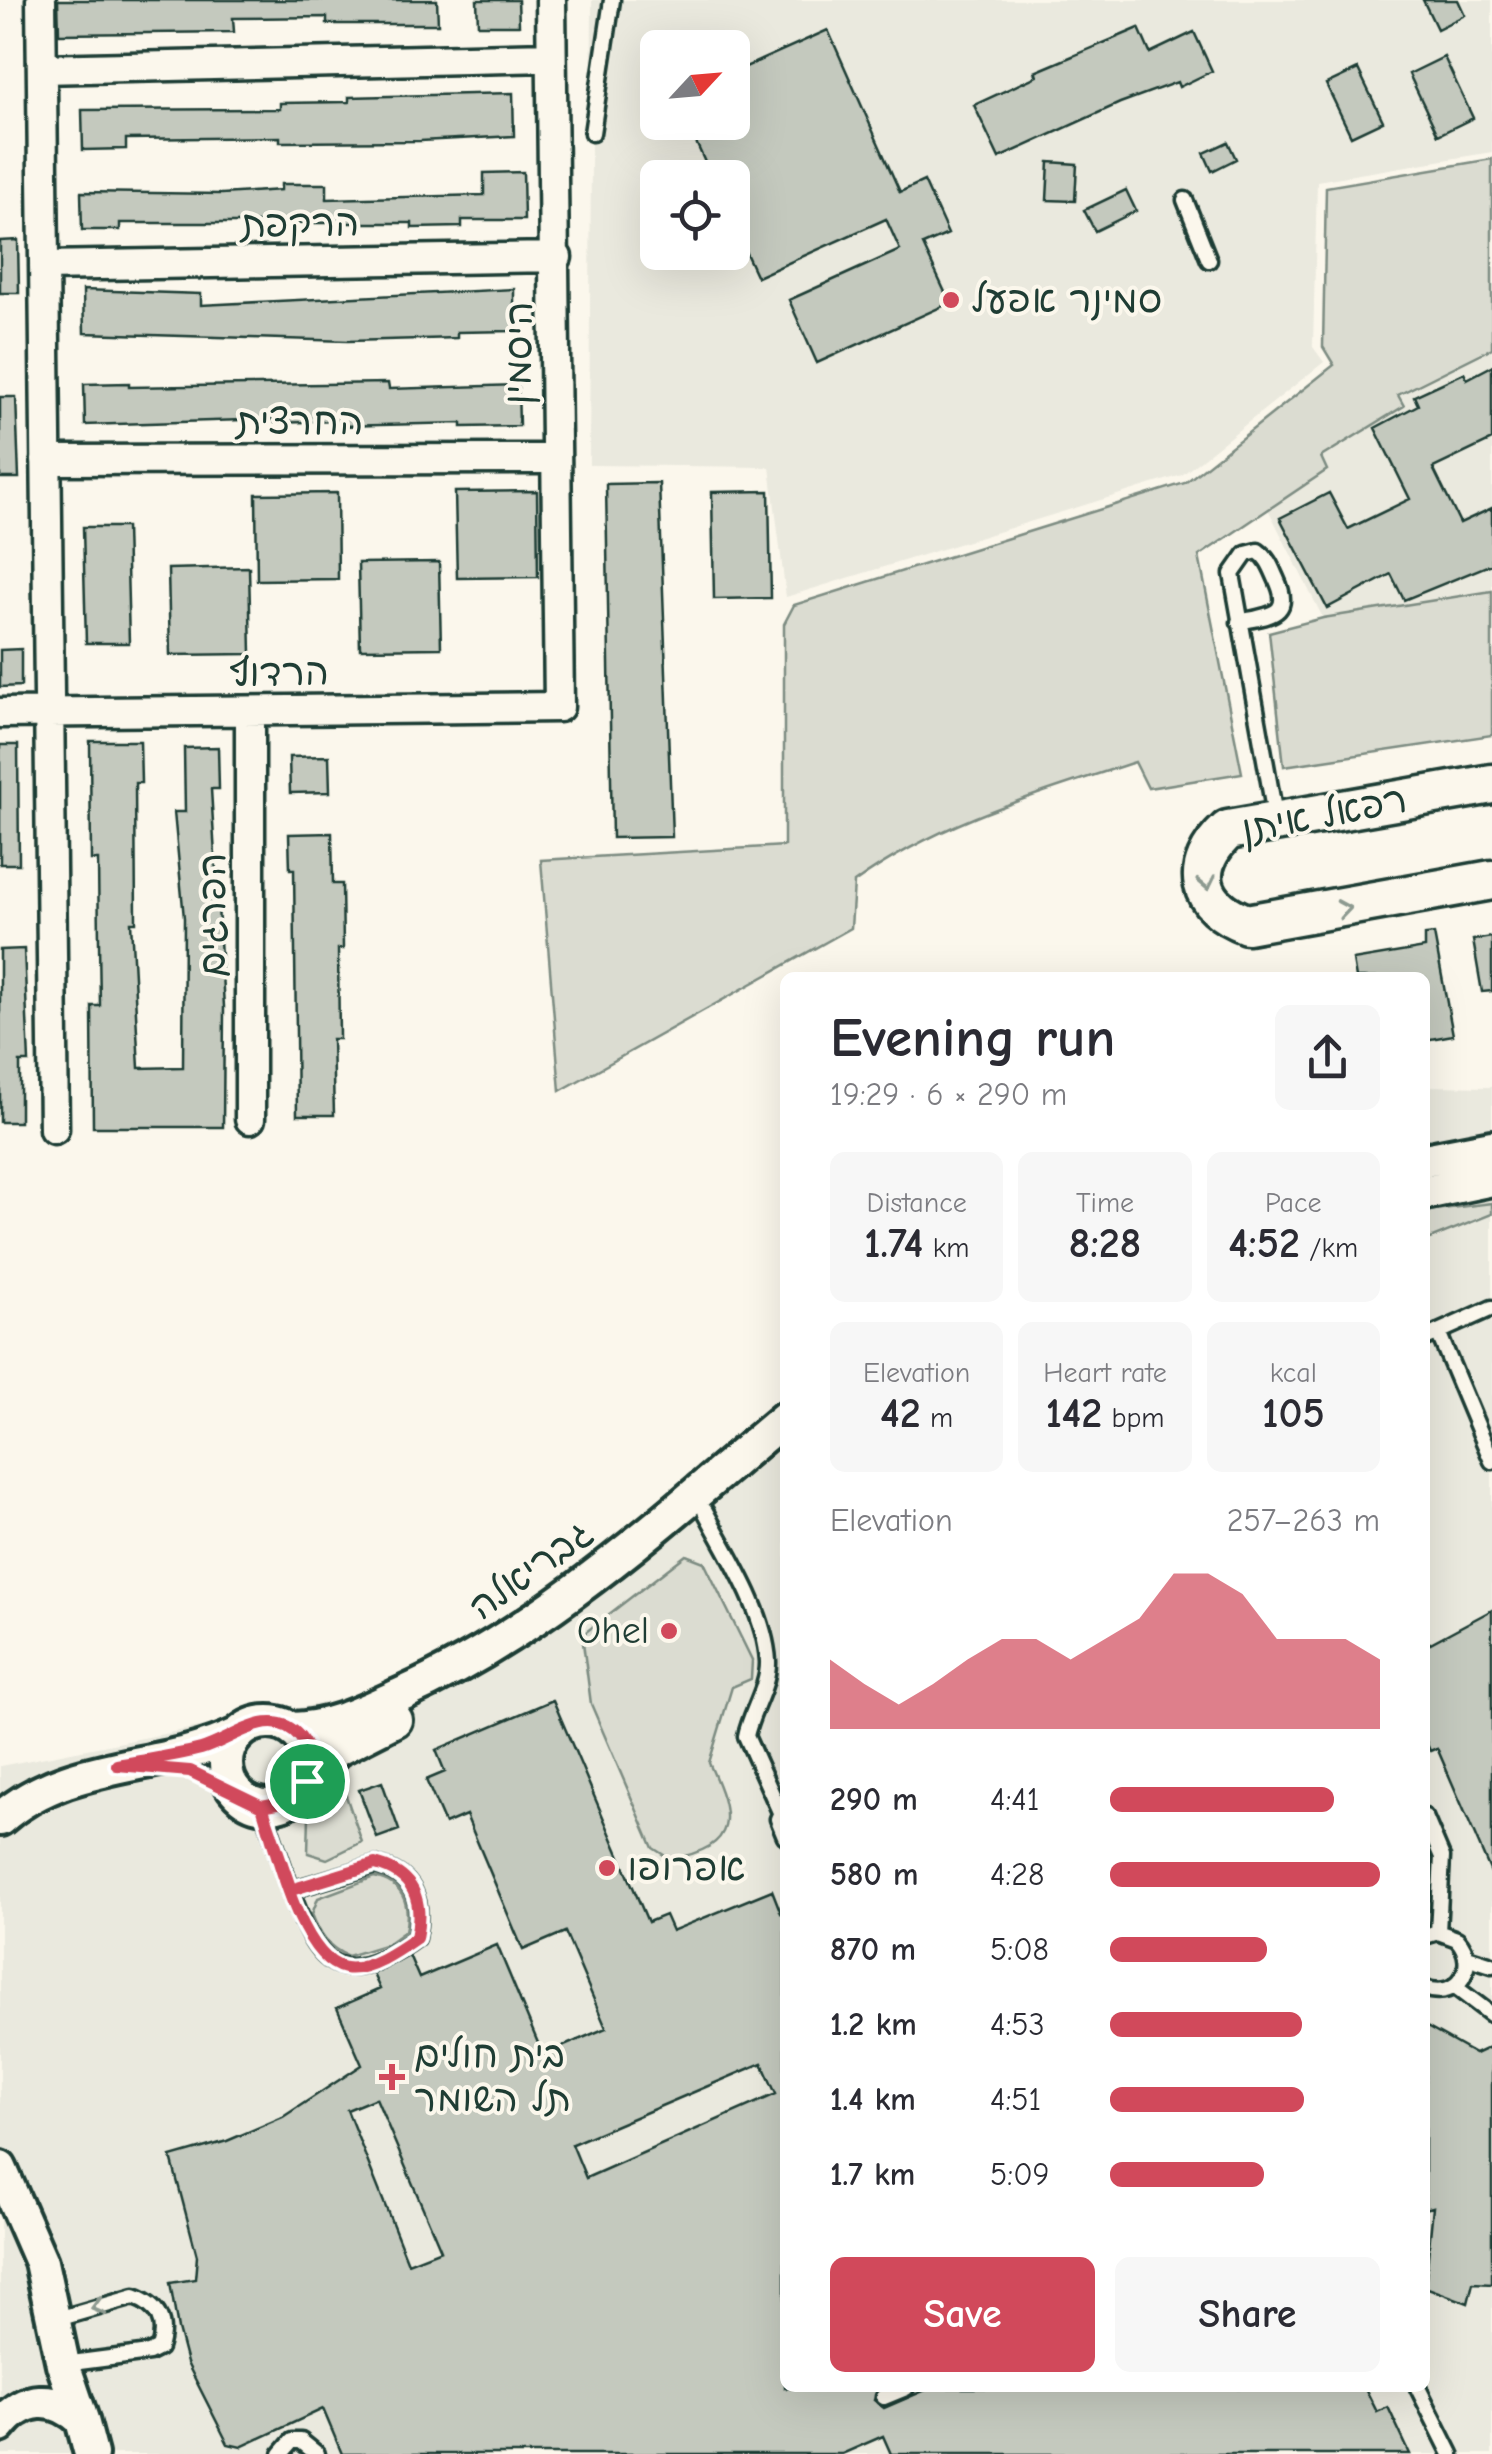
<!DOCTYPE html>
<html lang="en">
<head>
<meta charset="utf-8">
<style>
  :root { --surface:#fff; --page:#f7f7f7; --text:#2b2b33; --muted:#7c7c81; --accent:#d1495b }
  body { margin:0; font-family:"Comic Neue","Playpen Sans Hebrew",sans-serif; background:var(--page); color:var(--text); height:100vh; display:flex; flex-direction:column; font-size:38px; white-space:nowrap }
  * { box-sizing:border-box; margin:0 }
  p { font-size:32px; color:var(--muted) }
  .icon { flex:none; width:55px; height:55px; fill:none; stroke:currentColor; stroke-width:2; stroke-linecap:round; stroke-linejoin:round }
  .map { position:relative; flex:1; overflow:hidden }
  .details { position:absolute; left:780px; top:972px; width:650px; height:1420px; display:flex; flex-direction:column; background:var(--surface); border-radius:15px; box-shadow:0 10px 40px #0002 }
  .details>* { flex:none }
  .needle { width:65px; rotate:64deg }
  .tools { position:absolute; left:640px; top:30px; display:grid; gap:20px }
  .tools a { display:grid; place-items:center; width:110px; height:110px; border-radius:15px; background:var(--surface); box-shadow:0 10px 40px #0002; font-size:50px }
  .pin { position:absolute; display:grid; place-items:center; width:85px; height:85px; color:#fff; margin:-42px; border:5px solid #fff; border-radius:50%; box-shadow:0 2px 10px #0007 }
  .round { display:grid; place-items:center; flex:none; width:105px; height:105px; border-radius:15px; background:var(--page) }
  .summary { display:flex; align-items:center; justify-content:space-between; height:170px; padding:0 50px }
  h1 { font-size:55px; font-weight:700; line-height:75px }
  .metrics { display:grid; grid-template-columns:repeat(3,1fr); gap:15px; height:170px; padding:10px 50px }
  .metrics div { display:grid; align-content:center; border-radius:15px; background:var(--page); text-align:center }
  .metrics b { font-size:42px; font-weight:700 }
  .metrics small { font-size:28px; font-weight:400 }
  .metrics p { font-size:28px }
  .chart { height:280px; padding:20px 50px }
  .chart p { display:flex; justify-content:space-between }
  .chart svg { width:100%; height:180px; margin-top:10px; fill:var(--accent); opacity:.7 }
  .button { display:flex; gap:20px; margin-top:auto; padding:20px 50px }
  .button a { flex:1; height:115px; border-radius:15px; background:var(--accent); color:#fff; font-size:40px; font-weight:700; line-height:115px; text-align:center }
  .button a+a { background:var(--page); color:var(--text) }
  ul { padding:0 50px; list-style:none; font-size:32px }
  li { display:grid; grid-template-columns:160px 120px 1fr; align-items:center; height:75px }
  li i { height:25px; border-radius:12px; background:var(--accent) }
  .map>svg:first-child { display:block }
  .built { fill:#eae9de; fill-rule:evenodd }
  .green { fill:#dbdcd1; stroke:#7d8c82; stroke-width:2.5 }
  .building { fill:#c4c9be; stroke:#1f3d34; stroke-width:2.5; fill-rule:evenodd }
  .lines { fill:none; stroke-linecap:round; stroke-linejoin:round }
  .service-casing { stroke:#1f3d34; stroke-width:21 }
  .minor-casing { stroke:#1f3d34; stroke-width:35 }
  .tertiary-casing { stroke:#1f3d34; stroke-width:40 }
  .secondary-casing { stroke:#1f3d34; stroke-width:45 }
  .service { stroke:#fbf7ec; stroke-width:14 }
  .minor { stroke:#fbf7ec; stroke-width:28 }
  .tertiary { stroke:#fbf7ec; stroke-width:32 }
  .secondary { stroke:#fbf7ec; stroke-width:38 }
  .oneway { stroke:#8d9a90 }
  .route-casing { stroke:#fff; stroke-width:20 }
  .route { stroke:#d1495b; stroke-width:12 }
  .poi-dot { fill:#d1495b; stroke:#fbf7ec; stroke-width:4 }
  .labels { text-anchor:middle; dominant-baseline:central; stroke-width:8; stroke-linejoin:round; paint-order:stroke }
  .street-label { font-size:38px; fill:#1f3d34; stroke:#fbf7ec }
  .poi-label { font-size:38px; fill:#1f3d34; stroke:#fbf7ec; text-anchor:start }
</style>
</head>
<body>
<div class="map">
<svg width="1492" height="2454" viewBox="0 0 1492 2454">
  <rect width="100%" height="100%" fill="#fbf7ec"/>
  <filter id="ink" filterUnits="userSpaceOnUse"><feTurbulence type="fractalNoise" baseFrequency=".01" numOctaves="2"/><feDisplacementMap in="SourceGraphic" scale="20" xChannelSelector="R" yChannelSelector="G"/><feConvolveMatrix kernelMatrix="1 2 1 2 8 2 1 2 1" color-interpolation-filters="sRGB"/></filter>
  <g filter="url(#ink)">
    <path class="built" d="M592 0H1492V152L1317 181 1313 347 1324 362 1182 475 786 597 770 467 589 465ZM658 48H732V122H658ZM658 178H732V252H658Z
      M1492 348V591L1323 618 1268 509 1327 470 1321 458 1403 407 1398 395Z
      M1425 1086 1492 1087V2454H0V1766L353 1697 488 1632 785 1412V2388H1425Z"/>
    <path class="green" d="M1492 159V348L1398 395 1404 406 1321 457 1327 470 1199 556 1242 773 1148 788 1135 762C1037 794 938 822 854 883L851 928 560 1091 541 860 784 846V624L794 605 1185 483 1334 365 1323 347 1326 187Z
      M1492 591V735L1284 766 1269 632 1323 618Z
      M1492 1203V1214L1425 1241V1211Z
      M686 1555 704 1562 752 1660 751 1679 732 1687 709 1763C733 1815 741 1847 670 1859L653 1848 591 1704 582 1635Z
      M344 1790 362 1842 327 1859 308 1853 309 1814 325 1798Z
      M374 1877C403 1883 411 1904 405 1931L387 1944 348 1956C328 1948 320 1935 312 1914L318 1898Z"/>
    <path class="building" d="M58 0H437L438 24H327V17L233 18 234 32 59 34Z
      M477 0H518L519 25H478Z
      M1423 0H1458L1465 15 1437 29Z
      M1139 28 1150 53 1194 32 1212 71 1179 87 1177 82 1120 103 999 158 974 105 1037 76 1035 72Z
      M828 30 900 192 924 181 948 234 923 245 950 303 817 363 789 300 900 250 886 219 757 277 732 223V178H712L687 122H732V73Z
      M1444 57 1473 118 1438 135 1409 74Z
      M1358 69 1383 121 1351 136 1326 84Z
      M513 93 514 136 420 141 280 142V137L126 139V149L83 150 82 110 280 109V103L349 102V97Z
      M1228 142 1236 159 1212 171 1204 153Z
      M1049 162 1077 164 1075 201 1047 200Z
      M523 172 524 220H462V227L412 228V223H120V230H82L81 192 222 194 281 190V184H327V199L484 195V173Z
      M1126 190 1136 211 1095 231 1084 210Z
      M18 240 19 293H0V241Z
      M514 289V331L457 332V338L348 341 84 333 83 290 201 294V305Z
      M1492 366V440L1433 468 1460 523 1492 508V564L1404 600 1391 574 1327 608 1280 518 1329 493 1348 529 1410 499 1375 428 1418 405 1414 396 1464 373 1467 379Z
      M129 383V387L388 383 389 389 518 385 519 426 462 427V423L340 426V421L275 423V419L85 425 84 384Z
      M0 397H16L19 478H0Z
      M659 483 672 837 612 838 606 484Z
      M537 491 538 577 457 578 455 492Z
      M769 491 771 598 714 599 712 492Z
      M337 493 338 579 257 580 256 494Z
      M83 527H126L129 643H86Z
      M439 562 441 648 360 649 358 563Z
      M249 567 251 654 170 655 168 569Z
      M21 649V686L0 687V650Z
      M90 741H140L141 783H135L136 922H131L139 1068 183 1067 184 918 174 812H185L184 748 218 747 219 789H211L224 1007 223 1127H93L92 1006H100L99 942 98 860H91Z
      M0 745H18L19 864H0Z
      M329 756 330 792 290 793 289 757Z
      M332 833 333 884H342L343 949H338L339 1039H332L334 1115H297L294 869H290L289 834Z
      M1434 934 1453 1035 1425 1040V978H1356L1353 960 1425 948V935Z
      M1492 937V991L1482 992 1473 940Z
      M24 949 29 1062H20V1122H0V950Z
      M1492 1610V1875L1437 1748 1430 1751 1425 1739V1646Z
      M553 1700 648 1922 665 1915 672 1931 772 1890 781 1913 785 1911V2388H879L874 2400 884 2408 930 2388H1365L1377 2412 1388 2407 1410 2454H891L883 2436 842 2454H342L323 2409 241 2447 228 2444 187 2363 178 2329 170 2283 195 2279 197 2256 171 2157 227 2141 283 2117 362 2065 337 2008 380 1989 373 1974 409 1955 419 1978 497 1945 543 2055 606 2028 565 1932 523 1950 466 1815 445 1824 426 1780 445 1772 436 1750ZM762 2063 776 2094 586 2178 572 2144ZM376 2098 441 2250 408 2263 347 2110Z
      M382 1782 399 1830 377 1838 359 1790Z
      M1425 2026 1475 2054 1492 2046V2284L1473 2283 1468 2303 1425 2287 1433 2207 1425 2209Z"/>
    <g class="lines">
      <g class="service-casing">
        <path id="service" d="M592 133 612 0
          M1185 200 1209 260
          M1239 622C1270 615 1294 616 1276 578 1271 567 1268 558 1258 551L1246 554 1232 574 1276 821
          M1438 1332 1492 1461
          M1425 1338 1492 1308
          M705 1511C728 1555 765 1611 768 1661 769 1687 751 1711 746 1736L780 1812
          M262 1806 291 1890
          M784 1806 778 1819 785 1836
          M1425 1817 1442 1857 1438 1932
          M375 1865C414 1874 424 1900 416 1938 342 1992 317 1968 291 1890Z
          M1425 1936 1438 1932 1457 1939C1480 1965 1458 2001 1425 1988
          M1467 1957 1492 1965
          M1455 1987 1492 2015
          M54 2320 134 2297C159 2306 167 2323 159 2348L149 2353 64 2364
          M1418 2388 1451 2454
          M884 2397 906 2388
          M281 2454 292 2441H301L317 2454"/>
      </g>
      <g class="minor-casing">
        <path id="minor" d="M41 0 54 1129
          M42 69 551 57
          M44 266 557 257
          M46 460 555 459
          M250 711V1119
          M0 713 559 707 551 0"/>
      </g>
      <g class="tertiary-casing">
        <path id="tertiary" d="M1425 1160 1492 1147
          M1425 1193 1492 1179
          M226 1764a42 42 0 1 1 84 0a42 42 0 1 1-84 0Z
          M292 1729C332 1728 365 1711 400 1695 547 1629 663 1520 785 1418
          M307 1781 336 1750 395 1720
          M0 1819C69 1758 161 1772 239 1734
          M0 2168 41 2262 63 2364 82 2420
          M0 2426C23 2396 55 2394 82 2420L91 2454"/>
      </g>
      <g class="secondary-casing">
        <path id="secondary" d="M1492 784 1228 830C1188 867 1197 906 1247 924L1492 880"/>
      </g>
      <use href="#service" class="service"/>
      <use href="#minor" class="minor"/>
      <use href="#tertiary" class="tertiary"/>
      <use href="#secondary" class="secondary"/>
    </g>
    <defs><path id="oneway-chevron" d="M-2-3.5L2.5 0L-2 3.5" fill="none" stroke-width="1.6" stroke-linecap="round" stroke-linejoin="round" transform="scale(2.5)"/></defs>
    <g class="oneway">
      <use href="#oneway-chevron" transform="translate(1207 883) rotate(78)"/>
      <use href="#oneway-chevron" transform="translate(1344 909) rotate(-9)"/>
      <use href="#oneway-chevron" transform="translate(98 2307) rotate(164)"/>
    </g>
  </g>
  <g class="lines" filter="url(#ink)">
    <g class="route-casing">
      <path id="route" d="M307 1781C311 1765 311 1751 300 1737 272 1703 233 1740 201 1749 174 1756 145 1760 117 1765L190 1771 262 1806C275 1845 300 1960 345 1968 368 1972 399 1950 416 1938 424 1900 414 1874 375 1864L291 1890 262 1806 288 1801 307 1781"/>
    </g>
    <use href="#route" class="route"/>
  </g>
  <g class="poi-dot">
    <circle cx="951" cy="300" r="10"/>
    <circle cx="669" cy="1631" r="10"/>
    <circle cx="607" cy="1868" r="10"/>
    <path d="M387 2062h10v10h10v10h-10v10h-10v-10h-10v-10h10z"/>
  </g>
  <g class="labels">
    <g class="street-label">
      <text transform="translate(300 224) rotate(-1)">הרקפת</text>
      <text transform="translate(519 353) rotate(-89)">היסמין</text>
      <text x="300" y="422">החרצית</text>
      <text transform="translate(279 673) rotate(-1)">הרדוף</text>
      <text transform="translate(1324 815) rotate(-11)">רפאל איתן</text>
      <text transform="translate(213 915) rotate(-90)">הפרגים</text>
      <text transform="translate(531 1570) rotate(-36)">גבריאלה</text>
    </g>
    <g class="poi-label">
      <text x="971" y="300">סמינר אפעל</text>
      <text x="649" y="1631" text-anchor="end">Ohel</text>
      <text x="627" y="1868">אפרופו</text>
      <text x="414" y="2055">בית חולים<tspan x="414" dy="44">תל השומר</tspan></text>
    </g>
  </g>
</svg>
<div class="tools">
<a><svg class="needle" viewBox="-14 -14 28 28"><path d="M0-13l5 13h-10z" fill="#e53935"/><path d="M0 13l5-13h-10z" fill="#7c7c81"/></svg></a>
<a><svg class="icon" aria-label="locate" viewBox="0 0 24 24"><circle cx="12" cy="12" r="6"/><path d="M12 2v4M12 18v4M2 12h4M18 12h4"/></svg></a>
</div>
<div class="pin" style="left:307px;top:1781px;background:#1e9e55"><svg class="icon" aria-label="arrive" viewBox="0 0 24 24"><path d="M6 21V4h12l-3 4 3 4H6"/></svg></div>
<section class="details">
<div class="summary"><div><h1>Evening run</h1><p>19:29 · 6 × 290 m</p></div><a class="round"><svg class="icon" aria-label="share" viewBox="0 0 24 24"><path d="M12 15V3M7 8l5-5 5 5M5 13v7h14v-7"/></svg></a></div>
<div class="metrics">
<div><p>Distance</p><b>1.74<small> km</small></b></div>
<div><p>Time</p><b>8:28</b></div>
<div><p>Pace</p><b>4:52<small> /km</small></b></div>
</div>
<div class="metrics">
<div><p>Elevation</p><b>42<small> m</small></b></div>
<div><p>Heart rate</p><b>142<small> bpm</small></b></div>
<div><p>kcal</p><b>105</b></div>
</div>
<div class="chart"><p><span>Elevation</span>257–263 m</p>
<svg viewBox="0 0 160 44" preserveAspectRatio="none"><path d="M0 44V27L10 33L20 38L30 33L40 27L50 22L60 22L70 27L80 22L90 17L100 6L110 6L120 11L130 22L140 22L150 22L160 27V44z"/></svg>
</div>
<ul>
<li><b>290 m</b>4:41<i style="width:83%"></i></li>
<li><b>580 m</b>4:28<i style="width:100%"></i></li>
<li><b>870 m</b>5:08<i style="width:58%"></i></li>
<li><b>1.2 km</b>4:53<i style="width:71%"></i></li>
<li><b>1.4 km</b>4:51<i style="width:72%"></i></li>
<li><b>1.7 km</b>5:09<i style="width:57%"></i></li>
</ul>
<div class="button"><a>Save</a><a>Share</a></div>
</section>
</div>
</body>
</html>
